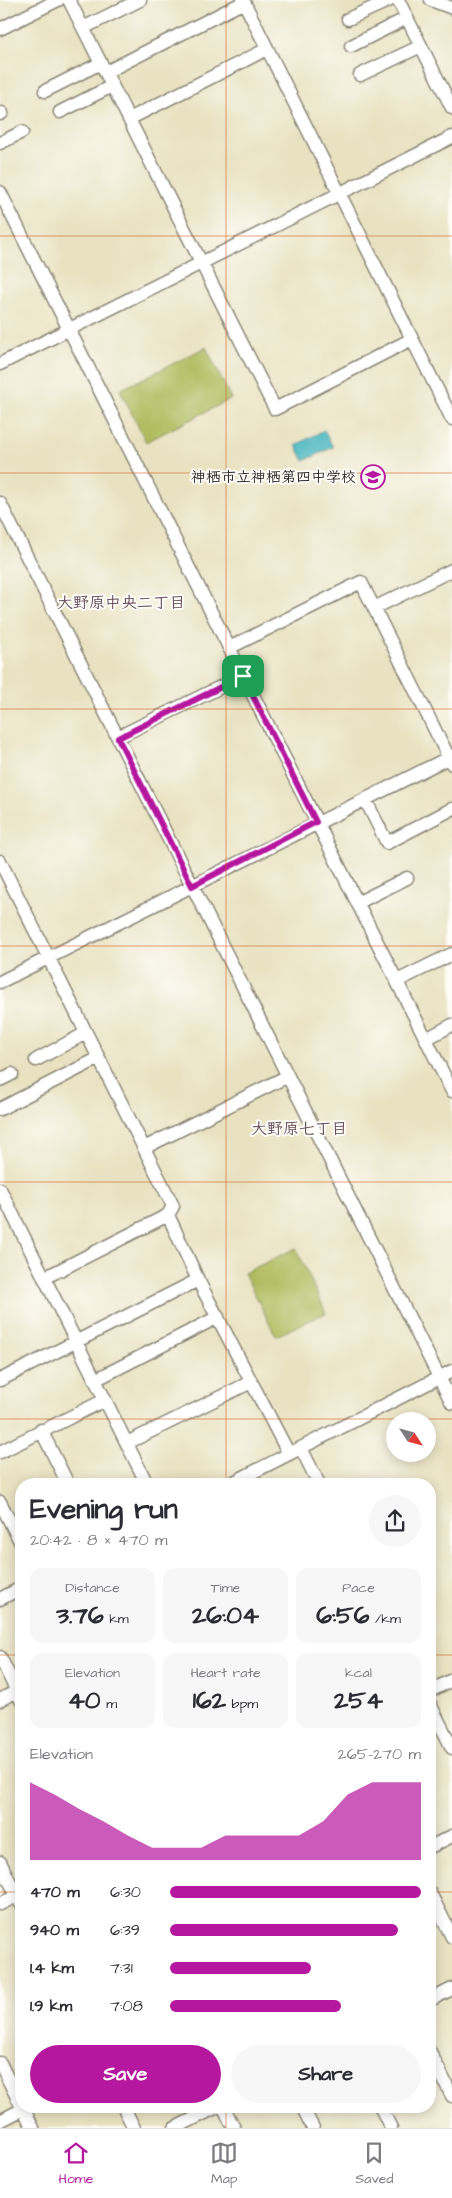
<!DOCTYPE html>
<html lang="en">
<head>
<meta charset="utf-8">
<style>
  :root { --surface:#fff; --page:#f7f7f7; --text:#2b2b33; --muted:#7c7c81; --line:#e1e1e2; --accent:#b5179e }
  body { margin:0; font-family:"Architects Daughter","Klee One",sans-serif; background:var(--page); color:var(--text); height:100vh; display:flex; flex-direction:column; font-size:19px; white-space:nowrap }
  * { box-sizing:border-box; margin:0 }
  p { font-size:16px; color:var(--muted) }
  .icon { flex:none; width:28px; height:28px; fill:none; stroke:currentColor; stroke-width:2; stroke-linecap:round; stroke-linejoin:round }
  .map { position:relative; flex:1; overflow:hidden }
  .side { position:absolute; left:15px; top:1478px; width:421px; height:635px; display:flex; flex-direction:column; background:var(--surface); border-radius:20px; box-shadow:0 2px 12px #0003 }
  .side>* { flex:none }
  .needle { width:32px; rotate:126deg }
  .controls { position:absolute; left:386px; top:1412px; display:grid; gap:10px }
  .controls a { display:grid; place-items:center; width:50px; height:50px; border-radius:50%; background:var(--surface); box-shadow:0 2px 12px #0003; font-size:25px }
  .pin { position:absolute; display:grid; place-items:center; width:42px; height:42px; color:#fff; margin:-21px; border-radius:10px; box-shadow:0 2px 8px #0006 }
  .round { display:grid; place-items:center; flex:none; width:52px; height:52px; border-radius:26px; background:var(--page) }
  .head { display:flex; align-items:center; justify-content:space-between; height:85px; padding:0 15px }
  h1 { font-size:28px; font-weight:700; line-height:38px }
  .metrics { display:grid; grid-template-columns:repeat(3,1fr); gap:8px; height:85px; padding:5px 15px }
  .metrics div { display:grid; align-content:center; border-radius:12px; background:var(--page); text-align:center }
  .metrics b { font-size:25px; font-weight:700 }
  .metrics small { font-size:14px; font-weight:400 }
  .metrics p { font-size:14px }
  .chart { height:140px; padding:10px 15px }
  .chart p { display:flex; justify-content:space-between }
  .chart svg { width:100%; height:90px; margin-top:5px; fill:var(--accent); opacity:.7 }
  .action { display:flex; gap:10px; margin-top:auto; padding:10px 15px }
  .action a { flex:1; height:58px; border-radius:30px; background:var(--accent); color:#fff; font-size:20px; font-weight:700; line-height:58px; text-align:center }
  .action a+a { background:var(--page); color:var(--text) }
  ul { padding:0 15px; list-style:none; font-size:16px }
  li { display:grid; grid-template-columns:80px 60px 1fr; align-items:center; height:38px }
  li i { height:12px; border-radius:6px; background:var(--accent) }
  .tabs { display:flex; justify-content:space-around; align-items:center; height:70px; border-top:1px solid var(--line); background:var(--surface); font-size:14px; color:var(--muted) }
  .tabs a { display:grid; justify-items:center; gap:2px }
  .tabs .selected { color:var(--accent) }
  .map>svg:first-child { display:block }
  .grass { fill:#afbc5d; stroke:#6d7444 }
  .water { fill:#44b4bd; stroke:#387074 }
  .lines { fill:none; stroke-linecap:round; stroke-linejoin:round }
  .minor-casing { stroke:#8a8676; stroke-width:15 }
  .minor { stroke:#fff; stroke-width:12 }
  .route-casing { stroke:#fff; stroke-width:10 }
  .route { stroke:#b5179e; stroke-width:6 }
  .grid { fill:none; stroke:#d5540f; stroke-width:1; stroke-opacity:0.55 }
  .labels { text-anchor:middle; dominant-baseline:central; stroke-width:4; stroke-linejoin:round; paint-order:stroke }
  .poi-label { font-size:15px; font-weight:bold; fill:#2b2b2b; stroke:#fdfcf7; text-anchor:end }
  .neighbourhood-label { font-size:16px; font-weight:bold; fill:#674e5d; stroke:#fdfcf7 }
</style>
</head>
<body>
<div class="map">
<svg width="452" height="2128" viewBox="0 0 452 2128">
  <rect width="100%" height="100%" fill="#fdfcf7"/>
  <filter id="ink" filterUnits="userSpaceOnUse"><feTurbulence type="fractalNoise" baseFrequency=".02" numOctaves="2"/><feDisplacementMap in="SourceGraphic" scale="10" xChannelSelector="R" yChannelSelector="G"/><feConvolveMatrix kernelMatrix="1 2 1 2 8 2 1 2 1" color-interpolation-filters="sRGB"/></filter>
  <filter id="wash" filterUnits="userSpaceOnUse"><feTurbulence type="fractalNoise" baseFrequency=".0096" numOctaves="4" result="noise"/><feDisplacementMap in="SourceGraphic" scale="20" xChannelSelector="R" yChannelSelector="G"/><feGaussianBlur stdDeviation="1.12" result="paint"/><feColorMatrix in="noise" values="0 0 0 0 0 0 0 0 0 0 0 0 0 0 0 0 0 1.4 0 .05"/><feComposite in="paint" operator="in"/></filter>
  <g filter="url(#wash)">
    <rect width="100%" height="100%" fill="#e9e2c1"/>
    <path class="grass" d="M206 347 231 399 146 442 120 390Z
      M296 1248 326 1313 276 1336 244 1273Z"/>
    <path class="water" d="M324 430 333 447 304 461 296 445Z"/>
  </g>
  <g filter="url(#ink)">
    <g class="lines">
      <g class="minor-casing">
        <path id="minor" d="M69 0 275 409 412 339
          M243 0 452 419
          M398 0 452 108
          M431 0 452 8
          M348 19 390 0
          M83 28 140 0
          M0 29 58 0
          M351 46 407 18
          M106 72 244 2
          M360 75 421 46
          M45 91 101 63
          M60 112 112 86
          M0 114 2 113
          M129 119 267 49
          M0 143 22 132
          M0 192 452 1091
          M0 364 452 137
          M0 503 452 1403
          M374 608 452 570
          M229 648 361 582 452 764
          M118 737 243 676
          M365 799 387 843 452 809
          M0 861 173 1206 168 1215 198 1280 289 1454
          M357 903 407 878
          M397 981 452 954
          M0 982 452 756
          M426 1039 452 1025
          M36 1060 86 1033
          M0 1080 12 1074
          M0 1109 99 1058
          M144 1148 288 1076
          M0 1189 147 1484
          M44 1278 168 1215
          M0 1380 198 1280
          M95 1380 218 1317
          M41 1430 68 1484
          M127 1443 251 1382
          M301 1448 319 1484
          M0 1452 105 1400
          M230 1484 452 1371
          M0 1502 21 1543
          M0 1599 21 1588
          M0 1657 21 1700
          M430 1691 452 1680
          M0 1700 17 1691
          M430 1704 452 1748
          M430 1847 452 1836
          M0 1862 21 1904
          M430 1893 452 1937
          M0 1904 21 1894
          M430 2000 452 1989
          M430 2052 452 2096
          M0 2063 21 2105
          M22 2106 33 2128
          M123 2106 134 2128
          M223 2106 234 2128
          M302 2106 313 2128
          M380 2106 391 2128
          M0 2121 23 2109
          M175 2128 219 2106"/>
      </g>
      <use href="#minor" class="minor"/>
    </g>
  </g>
  <g class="lines" filter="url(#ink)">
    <g class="route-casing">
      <path id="route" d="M243 676 316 822 192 886 118 738Z"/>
    </g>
    <use href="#route" class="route"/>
  </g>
  <path class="grid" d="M226 0V1484M0 236H452M0 473H452M0 709H452M0 946H452M0 1182H452M0 1419H452M0 1655H21M430 1655H452M0 1892H21M430 1892H452M226 2106V2128"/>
  <defs>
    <g id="school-ring" transform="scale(1.25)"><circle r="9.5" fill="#fdfcf7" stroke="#b5179e" stroke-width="1.5"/><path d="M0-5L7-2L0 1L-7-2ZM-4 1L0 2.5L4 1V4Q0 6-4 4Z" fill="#b5179e"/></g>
  </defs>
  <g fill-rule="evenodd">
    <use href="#school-ring" x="373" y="477"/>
  </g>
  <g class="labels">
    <g class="poi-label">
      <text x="356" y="477">神栖市立神栖第四中学校</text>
    </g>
    <g class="neighbourhood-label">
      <text x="121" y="603">大野原中央二丁目</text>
      <text x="299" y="1129">大野原七丁目</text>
    </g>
  </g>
</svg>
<div class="controls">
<a><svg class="needle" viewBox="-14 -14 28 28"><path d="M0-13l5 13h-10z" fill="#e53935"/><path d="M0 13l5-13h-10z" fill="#7c7c81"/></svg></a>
</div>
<div class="pin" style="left:243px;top:676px;background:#1e9e55"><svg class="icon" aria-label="arrive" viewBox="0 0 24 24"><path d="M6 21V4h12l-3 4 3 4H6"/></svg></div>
<section class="side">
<div class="head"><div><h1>Evening run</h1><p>20:42 · 8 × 470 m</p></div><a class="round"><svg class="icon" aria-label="share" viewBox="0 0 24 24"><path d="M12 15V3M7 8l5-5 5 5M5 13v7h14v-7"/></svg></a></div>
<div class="metrics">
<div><p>Distance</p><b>3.76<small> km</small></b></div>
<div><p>Time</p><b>26:04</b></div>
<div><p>Pace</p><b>6:56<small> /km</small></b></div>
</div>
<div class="metrics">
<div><p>Elevation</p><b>40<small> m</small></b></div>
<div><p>Heart rate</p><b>162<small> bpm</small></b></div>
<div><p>kcal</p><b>254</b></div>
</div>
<div class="chart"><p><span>Elevation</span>265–270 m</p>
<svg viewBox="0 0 160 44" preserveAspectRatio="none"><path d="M0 44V6L10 12L20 19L30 25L40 32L50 38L60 38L70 38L80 32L90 32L100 32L110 32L120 25L130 12L140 6L150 6L160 6V44z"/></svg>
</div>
<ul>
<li><b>470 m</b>6:30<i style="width:100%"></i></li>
<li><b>940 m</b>6:39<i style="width:91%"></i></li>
<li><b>1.4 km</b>7:31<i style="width:56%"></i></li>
<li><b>1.9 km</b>7:08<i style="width:68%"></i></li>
</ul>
<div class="action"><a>Save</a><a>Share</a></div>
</section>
</div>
<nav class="tabs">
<a class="selected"><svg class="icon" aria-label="home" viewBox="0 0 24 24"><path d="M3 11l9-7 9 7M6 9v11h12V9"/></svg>Home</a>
<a><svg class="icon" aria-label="map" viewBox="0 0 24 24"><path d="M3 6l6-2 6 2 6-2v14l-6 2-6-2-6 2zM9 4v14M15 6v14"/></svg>Map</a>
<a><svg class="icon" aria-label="saved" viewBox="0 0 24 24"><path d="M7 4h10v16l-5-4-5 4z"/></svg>Saved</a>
</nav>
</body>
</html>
